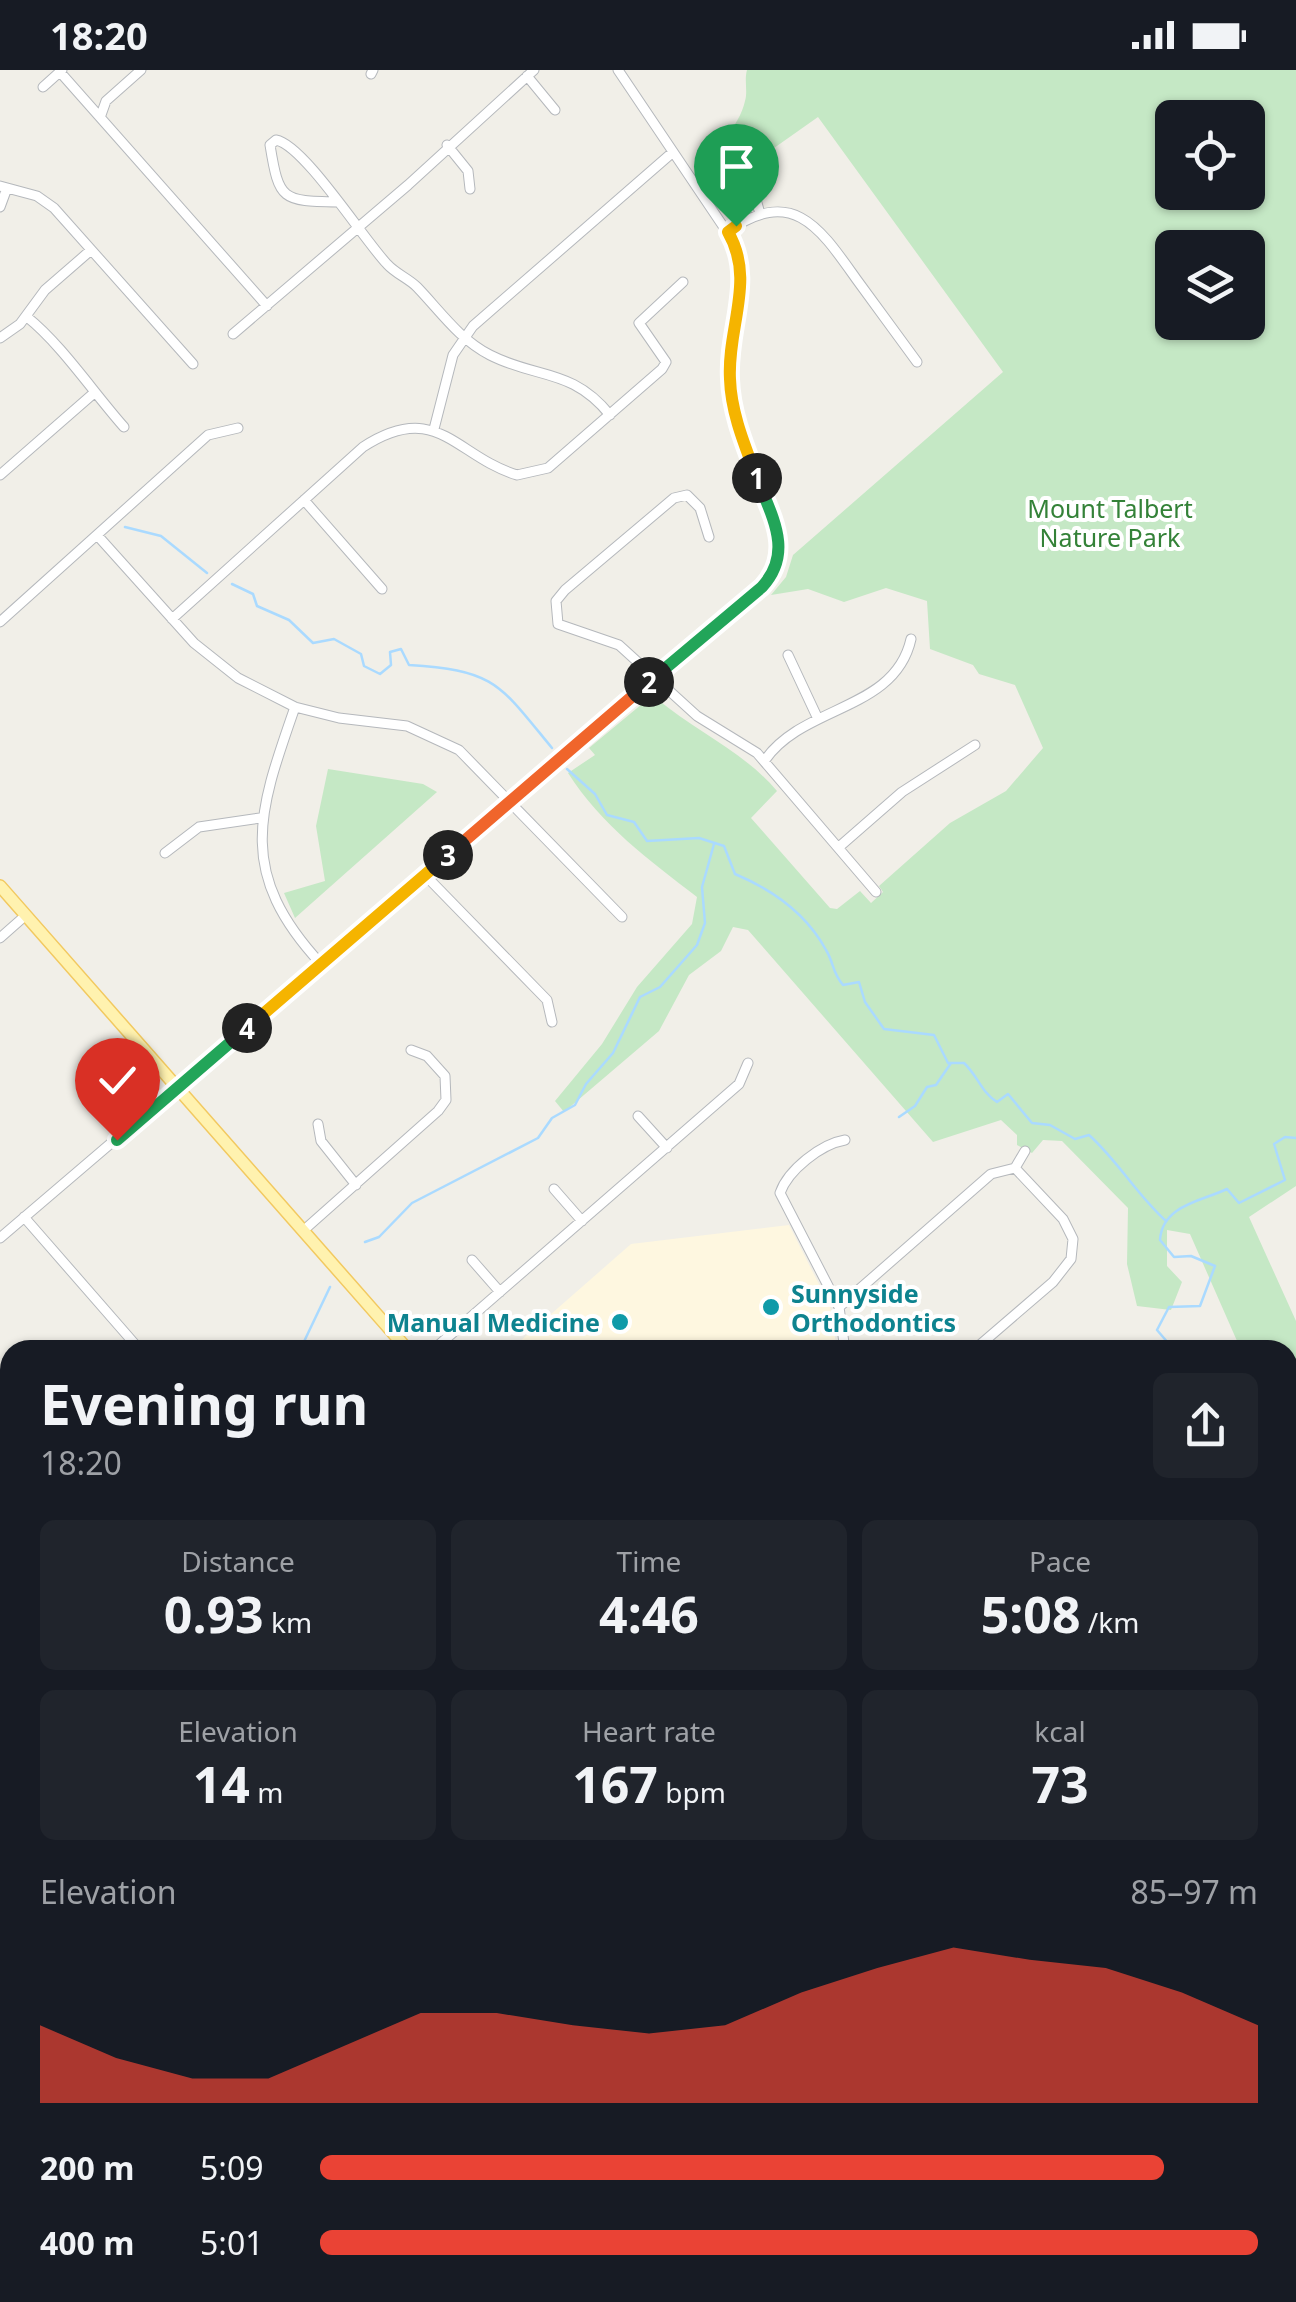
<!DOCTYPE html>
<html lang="en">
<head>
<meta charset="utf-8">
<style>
  :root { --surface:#171b24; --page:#20242c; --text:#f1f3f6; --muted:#9ea1a6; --accent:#ea4335 }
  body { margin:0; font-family:"Noto Sans",sans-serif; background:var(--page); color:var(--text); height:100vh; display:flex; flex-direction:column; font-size:38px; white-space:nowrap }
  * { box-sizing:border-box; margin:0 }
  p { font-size:32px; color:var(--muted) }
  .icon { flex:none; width:55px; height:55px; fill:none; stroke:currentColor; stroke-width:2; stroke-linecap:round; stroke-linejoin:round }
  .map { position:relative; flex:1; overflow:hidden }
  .details { position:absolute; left:0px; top:1270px; width:1298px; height:962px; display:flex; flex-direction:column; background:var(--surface); border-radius:30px 30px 0 0; box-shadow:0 2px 8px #0004 }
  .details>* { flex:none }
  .tools { position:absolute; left:1155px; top:30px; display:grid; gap:20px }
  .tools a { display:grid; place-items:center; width:110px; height:110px; border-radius:15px; background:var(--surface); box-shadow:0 2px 8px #0004; font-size:50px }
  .pin { position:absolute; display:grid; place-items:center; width:85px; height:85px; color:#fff; margin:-102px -42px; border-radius:50% 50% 50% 0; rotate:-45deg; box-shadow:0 0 10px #0007 }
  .pin .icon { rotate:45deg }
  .km { position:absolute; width:50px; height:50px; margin:-25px; border-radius:50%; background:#222; color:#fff; font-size:28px; line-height:50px; text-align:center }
  .round { display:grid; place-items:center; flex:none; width:105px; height:105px; border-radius:15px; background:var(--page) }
  .summary { display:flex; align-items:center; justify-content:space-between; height:170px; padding:0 40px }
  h1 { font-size:55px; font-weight:700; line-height:75px }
  .figures { display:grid; grid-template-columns:repeat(3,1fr); gap:15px; height:170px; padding:10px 40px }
  .figures div { display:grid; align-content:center; border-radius:15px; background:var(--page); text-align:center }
  .figures b { font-size:50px; font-weight:700 }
  .figures small { font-size:28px; font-weight:400 }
  .figures p { font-size:28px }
  .chart { height:280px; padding:20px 40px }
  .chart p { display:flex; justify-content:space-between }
  .chart svg { width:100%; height:180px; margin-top:10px; fill:var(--accent); opacity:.7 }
  ul { padding:0 40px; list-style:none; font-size:32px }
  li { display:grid; grid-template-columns:160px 120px 1fr; align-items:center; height:75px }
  li i { height:25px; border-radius:12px; background:var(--accent) }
  .status { display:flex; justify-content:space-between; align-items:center; height:70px; padding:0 50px; background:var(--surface); direction:ltr }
  .status svg { height:28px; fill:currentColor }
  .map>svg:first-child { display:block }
  .commercial { fill:#fef7e0 }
  .green { fill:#c5e8c5; fill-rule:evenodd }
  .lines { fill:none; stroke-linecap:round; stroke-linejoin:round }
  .stream { stroke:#aadaff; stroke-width:2.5 }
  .minor-casing { stroke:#b5b8bc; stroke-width:11 }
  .major-casing { stroke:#f2c960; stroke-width:14 }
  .minor { stroke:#fff; stroke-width:9 }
  .major { stroke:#fff2af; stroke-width:11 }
  .split-1-casing { stroke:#fff; stroke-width:20 }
  .split-2-casing { stroke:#fff; stroke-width:20 }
  .split-3-casing { stroke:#fff; stroke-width:20 }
  .split-4-casing { stroke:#fff; stroke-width:20 }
  .split-5-casing { stroke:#fff; stroke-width:20 }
  .split-1 { stroke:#f5b400; stroke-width:12 }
  .split-2 { stroke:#22a559; stroke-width:12 }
  .split-3 { stroke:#f0652b; stroke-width:12 }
  .split-4 { stroke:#f5b400; stroke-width:12 }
  .split-5 { stroke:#22a559; stroke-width:12 }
  .culture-dot { fill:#0f9aa8; stroke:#fff; stroke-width:4 }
  .labels { text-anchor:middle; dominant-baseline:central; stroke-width:8; stroke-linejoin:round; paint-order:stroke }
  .park-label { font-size:25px; fill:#348238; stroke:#fff }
  .culture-label { font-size:25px; font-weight:bold; fill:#0d838f; stroke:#fff; text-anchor:start }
</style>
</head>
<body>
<div class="status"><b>18:20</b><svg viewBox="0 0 49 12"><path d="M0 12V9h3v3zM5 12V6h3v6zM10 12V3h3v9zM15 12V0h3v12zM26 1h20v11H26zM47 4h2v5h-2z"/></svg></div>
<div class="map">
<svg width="1296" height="2232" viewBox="0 0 1296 2232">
  <rect width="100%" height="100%" fill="#f1efe8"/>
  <path class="commercial" d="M789 1155 830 1236 837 1280H510L631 1174Z"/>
  <path class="green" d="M747 0H1296V1116L1249 1147 1296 1251V1348L1288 1350V1280H1241L1190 1164 1167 1160V1196L1182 1212 1171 1240 1137 1236 1127 1194 1128 1138 1062 1071 1043 1070 1032 1083 1017 1075V1065L1001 1050 933 1072 748 860 733 857 721 881 689 905 659 961 564 1042 555 1031 602 974 637 917 692 854 697 827C649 790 601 755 568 703L595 685 589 678 648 629H657C697 662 744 682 777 721L751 748 830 838 837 839 860 821 871 833 883 822 879 816 950 753 1006 721 1043 678 1015 615 979 604 973 595 930 579 927 531 886 518 844 532 808 519 771 525 786 507 793 485 1003 302 818 47 740 102 747 138 737 145 730 143 698 97C715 78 739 58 745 31 748 21 744 11 747 0ZM1172 48H1248V122H1172ZM1172 178H1248V252H1172Z
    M328 699 423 714 437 722 295 848 284 823 325 811 316 756Z
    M1296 1590V1908L1288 1892V1597Z
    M1296 1927V2076L1289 2084 1296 2093V2232H1241L1233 2223 1288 2222V1944Z"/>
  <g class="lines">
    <path class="stream" d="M125 457 161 466 207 503
      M232 514 253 524 257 536 289 550 313 573 334 569 361 584 364 596 380 604 391 595 390 582 401 579 409 595C496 600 500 615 552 678
      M567 699 595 724 607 745 634 752 647 771 699 768 724 776 735 804C773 820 806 843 826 880 834 893 832 902 843 915L859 912 865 932 884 959 934 965 948 993H964C978 1006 981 1022 997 1032L1008 1024 1032 1053 1050 1055 1075 1069 1089 1065C1118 1091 1137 1125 1166 1151
      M899 1047 915 1036 927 1017 936 1015 951 993
      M365 1172 379 1167 412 1133 538 1068 552 1048 575 1035 586 1014 613 983 640 927 660 917 697 875 705 853 702 817 714 774
      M300 1280 330 1217
      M1166 1280 1169 1274 1157 1260 1169 1237 1200 1236 1215 1196 1191 1186 1174 1187 1160 1170C1162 1135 1202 1131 1227 1119L1239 1133 1285 1110 1274 1074 1285 1067 1296 1068
      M1288 1571 1296 1605
      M1296 1614 1292 1621 1296 1629
      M1288 2046 1296 2040
      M1278 2222 1284 2232"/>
    <g class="minor-casing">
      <path id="minor" d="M60 2 267 236
        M371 4 373 0
        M527 6 555 40
        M43 17 62 0
        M101 45 106 31 141 0
        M447 75 468 101 470 119
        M747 96 760 144
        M0 116 37 126 54 138 193 294
        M338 132C282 131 279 131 270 75L276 70C304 75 364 170 387 194 396 204 408 208 417 217 441 242 459 269 490 285 537 309 572 298 610 345
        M0 137 7 118
        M727 162C793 115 820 158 857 210 877 237 897 265 917 292
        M27 247C61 274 93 322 124 357
        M233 264 408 115 534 0
        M0 268 20 254 45 220 91 180
        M434 359 453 285 473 256 673 82
        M0 405 94 323
        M304 430 382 519
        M97 465 194 573 238 608 295 637 339 648 407 656 459 680 622 847
        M709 467 700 438 687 425 674 428 565 520 556 531 558 554 619 575 697 646 757 683 876 822
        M172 549 363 377C437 329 455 386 517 405L548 398 662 299 666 292 639 253 683 212
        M0 552 208 365 238 358
        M788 585 818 649
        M295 637C258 743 236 802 321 894
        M765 690C803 635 895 641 911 569
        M839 777 902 722 975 675
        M165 783 199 757 260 748
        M425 805 547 930 552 952
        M0 868 26 845
        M638 1046 667 1078
        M318 1054 321 1071 356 1115
        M1015 1098 1025 1081
        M554 1119 582 1151
        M24 1147 140 1280
        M304 1160 438 1041 446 1030 445 1006 427 986 411 980
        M0 1168 762 517C806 471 744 390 733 336 721 276 759 216 727 162L618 0
        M472 1190 500 1222
        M839 1237 991 1104 1015 1098
        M433 1280 739 1014 748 993
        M845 1280 839 1237 780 1123C788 1100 821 1074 845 1070
        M974 1280 1053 1212 1071 1189 1073 1169 1063 1149 1015 1098
        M0 1322 10 1333
        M1289 1368 1296 1405
        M0 1396 10 1387
        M0 1500 10 1511
        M0 1820 10 1811
        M0 1868 10 1879
        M0 2040 8 2036
        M0 2107 10 2118
        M90 2222 98 2232
        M536 2222 538 2232
        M933 2222 948 2227
        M0 2224 10 2215
        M320 2225 322 2222
        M128 2232 162 2225 176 2232
        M748 2232 752 2222"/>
    </g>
    <g class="major-casing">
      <path id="major" d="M0 816 408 1280
        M1288 1368 1296 1367
        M1288 1389 1296 1387
        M0 1664 10 1647
        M1211 2222 1214 2232"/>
    </g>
    <use href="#minor" class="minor"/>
    <use href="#major" class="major"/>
  </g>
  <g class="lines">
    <g class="split-1-casing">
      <path id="split-1" d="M736 156 728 162C756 210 727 257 730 309 731 343 745 376 757 408"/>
    </g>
    <g class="split-2-casing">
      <path id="split-2" d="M649 612 762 517C794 482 772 447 757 408"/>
    </g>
    <g class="split-3-casing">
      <path id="split-3" d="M448 785 649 612"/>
    </g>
    <g class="split-4-casing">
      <path id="split-4" d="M247 958 448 785"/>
    </g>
    <g class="split-5-casing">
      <path id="split-5" d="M117 1070 247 958"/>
    </g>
    <use href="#split-1" class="split-1"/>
    <use href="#split-2" class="split-2"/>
    <use href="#split-3" class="split-3"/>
    <use href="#split-4" class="split-4"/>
    <use href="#split-5" class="split-5"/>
  </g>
  <g class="culture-dot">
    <circle cx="771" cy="1237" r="10"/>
    <circle cx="620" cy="1252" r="10"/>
  </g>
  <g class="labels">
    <g class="park-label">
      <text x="1110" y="438">Mount Talbert<tspan x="1110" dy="29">Nature Park</tspan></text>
    </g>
    <g class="culture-label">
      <text x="791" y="1223">Sunnyside<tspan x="791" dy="29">Orthodontics</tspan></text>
      <text x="600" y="1252" text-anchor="end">Manual Medicine</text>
    </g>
  </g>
</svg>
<div class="tools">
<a><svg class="icon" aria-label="locate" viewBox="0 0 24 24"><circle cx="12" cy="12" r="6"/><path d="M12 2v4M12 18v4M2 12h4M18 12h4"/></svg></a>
<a><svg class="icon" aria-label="layers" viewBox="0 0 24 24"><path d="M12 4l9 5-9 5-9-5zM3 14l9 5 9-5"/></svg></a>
</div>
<div class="pin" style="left:736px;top:156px;background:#1e9e55"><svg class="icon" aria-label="arrive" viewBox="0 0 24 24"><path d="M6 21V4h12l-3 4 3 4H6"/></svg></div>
<div class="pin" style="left:117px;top:1070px;background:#d93025"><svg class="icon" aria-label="check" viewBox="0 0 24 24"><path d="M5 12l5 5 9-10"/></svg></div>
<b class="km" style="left:757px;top:408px">1</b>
<b class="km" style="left:649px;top:612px">2</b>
<b class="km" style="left:448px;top:785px">3</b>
<b class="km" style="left:247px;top:958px">4</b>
<section class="details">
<div class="summary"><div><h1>Evening run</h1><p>18:20</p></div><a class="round"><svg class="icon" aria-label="share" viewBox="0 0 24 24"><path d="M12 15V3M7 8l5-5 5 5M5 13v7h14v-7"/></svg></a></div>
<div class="figures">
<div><p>Distance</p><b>0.93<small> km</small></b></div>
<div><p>Time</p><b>4:46</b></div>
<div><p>Pace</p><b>5:08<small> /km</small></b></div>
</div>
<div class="figures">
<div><p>Elevation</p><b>14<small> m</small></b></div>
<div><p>Heart rate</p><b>167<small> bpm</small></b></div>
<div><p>kcal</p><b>73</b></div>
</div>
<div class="chart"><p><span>Elevation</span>85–97 m</p>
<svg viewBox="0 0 160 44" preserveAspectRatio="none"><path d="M0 44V25L10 33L20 38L30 38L40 30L50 22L60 22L70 25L80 27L90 25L100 17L110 11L120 6L130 9L140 11L150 17L160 25V44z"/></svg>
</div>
<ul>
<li><b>200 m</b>5:09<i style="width:90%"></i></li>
<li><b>400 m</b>5:01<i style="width:100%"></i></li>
</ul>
</section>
</div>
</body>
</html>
